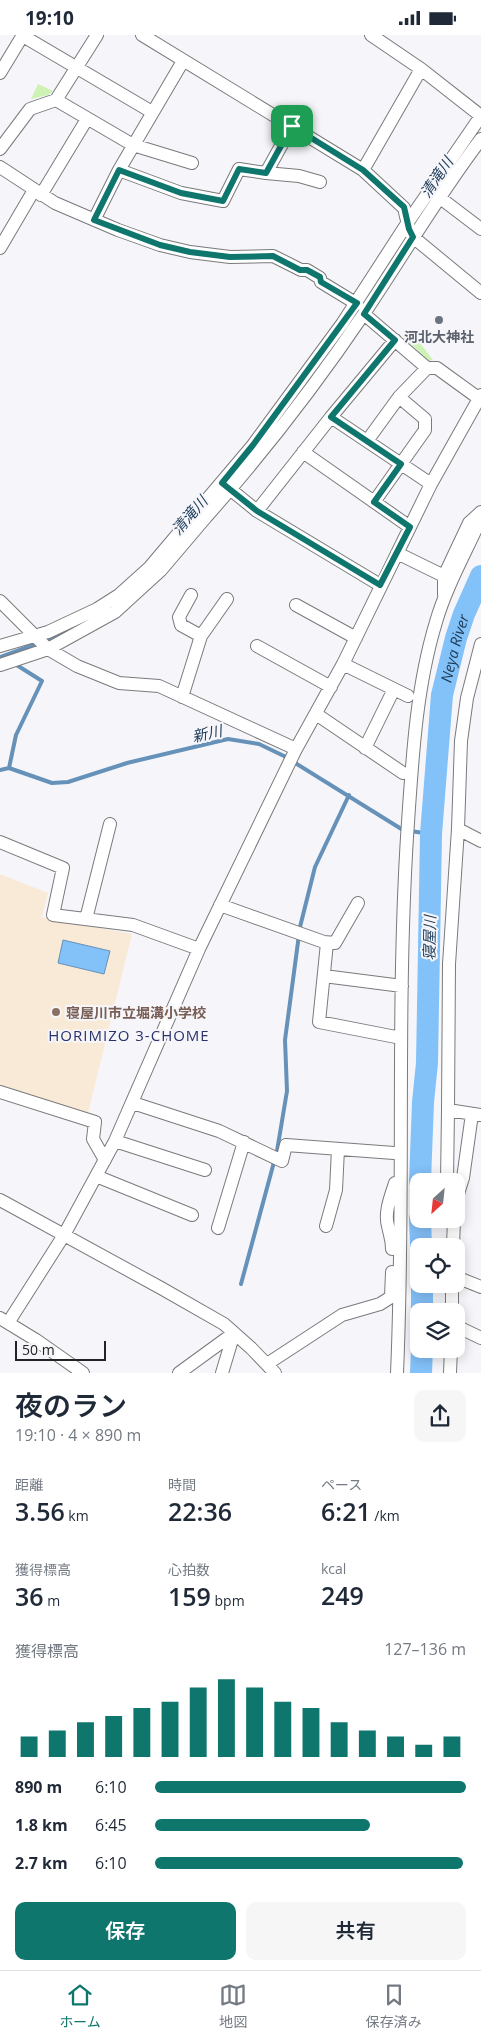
<!DOCTYPE html>
<html lang="ja">
<head>
<meta charset="utf-8">
<style>
  :root { --surface:#fff; --page:#f6f6f7; --text:#1f2937; --muted:#747a83; --line:#e0e1e3; --accent:#0f766e }
  body { margin:0; font-family:"Open Sans","Noto Sans JP",sans-serif; background:var(--page); color:var(--text); height:100vh; display:flex; flex-direction:column; font-size:19px; white-space:nowrap }
  * { box-sizing:border-box; margin:0 }
  p { font-size:16px; color:var(--muted) }
  .icon { flex:none; width:28px; height:28px; fill:none; stroke:currentColor; stroke-width:2; stroke-linecap:round; stroke-linejoin:round }
  .map { position:relative; height:1338px; overflow:hidden }
  .sheet { display:flex; flex-direction:column; background:var(--surface); flex:1 }
  .sheet>* { flex:none }
  .needle { width:32px; rotate:207deg }
  .buttons { position:absolute; left:410px; top:1138px; display:grid; gap:10px }
  .buttons a { display:grid; place-items:center; width:55px; height:55px; border-radius:10px; background:var(--surface); box-shadow:0 2px 12px #0003; font-size:25px }
  .scale { position:absolute; left:15px; bottom:12px; width:91px; box-sizing:border-box; padding-left:5px; border:2px solid #232224; border-top:0; font-size:14px; line-height:18px; white-space:nowrap; color:#232224; -webkit-text-stroke:4px #f6f6fa; paint-order:stroke }
  .pin { position:absolute; display:grid; place-items:center; width:42px; height:42px; color:#fff; margin:-21px; border-radius:10px; box-shadow:0 2px 8px #0006 }
  .round { display:grid; place-items:center; flex:none; width:52px; height:52px; border-radius:10px; background:var(--page) }
  .head { display:flex; align-items:center; justify-content:space-between; height:85px; padding:0 15px }
  h1 { font-size:28px; font-weight:600; line-height:38px }
  .figures { display:grid; grid-template-columns:repeat(3,1fr); gap:8px; height:85px; padding:5px 15px }
  .figures div { display:grid; align-content:center }
  .figures b { font-size:25px; font-weight:600 }
  .figures small { font-size:14px; font-weight:400 }
  .figures p { font-size:14px }
  .chart { height:140px; padding:10px 15px }
  .chart p { display:flex; justify-content:space-between }
  .chart svg { width:100%; height:90px; margin-top:5px; stroke:var(--accent); stroke-width:6 }
  .cta { display:flex; gap:10px; margin-top:auto; padding:10px 15px }
  .cta a { flex:1; height:58px; border-radius:10px; background:var(--accent); color:#fff; font-size:20px; font-weight:600; line-height:58px; text-align:center }
  .cta a+a { background:var(--page); color:var(--text) }
  ul { padding:0 15px; list-style:none; font-size:16px }
  li { display:grid; grid-template-columns:80px 60px 1fr; align-items:center; height:38px }
  li i { height:12px; border-radius:6px; background:var(--accent) }
  .status { display:flex; justify-content:space-between; align-items:center; height:35px; padding:0 25px; background:var(--surface); direction:ltr }
  .status svg { height:14px; fill:currentColor }
  .menu { display:flex; justify-content:space-around; align-items:center; height:70px; border-top:1px solid var(--line); background:var(--surface); font-size:14px; color:var(--muted) }
  .menu a { display:grid; justify-items:center; gap:2px }
  .menu .on { color:var(--accent) }
  .map>svg:first-child { display:block }
  .education { fill:#f9ead7 }
  .green { fill:#cdf2b3 }
  .water { fill:#83c1f9; stroke:#6691b9 }
  .lines { fill:none; stroke-linecap:round; stroke-linejoin:round }
  .stream { stroke:#6691b9; stroke-width:4 }
  .river { stroke:#83c1f9; stroke-width:22 }
  .minor-casing { stroke:#7a7a7d; stroke-width:14 }
  .minor { stroke:#fff; stroke-width:12 }
  .route-casing { stroke:#fff; stroke-width:10 }
  .route { stroke:#0f766e; stroke-width:6 }
  .worship-dot { fill:#6b7280; stroke:#f6f6fa; stroke-width:2 }
  .education-dot { fill:#8d6e63; stroke:#f6f6fa; stroke-width:2 }
  .labels { text-anchor:middle; dominant-baseline:central; stroke-width:4; stroke-linejoin:round; paint-order:stroke }
  .worship-label { font-size:14px; font-weight:bold; fill:#5b616d; stroke:#f6f6fa }
  .education-label { font-size:14px; font-weight:bold; fill:#785e54; stroke:#f6f6fa; text-anchor:start }
  .water-label { font-size:15px; font-style:italic; fill:#1a3a57; stroke:#f6f6fa }
  .neighbourhood-label { font-size:15px; letter-spacing:1px; fill:#2a326b; stroke:#f6f6fa }
</style>
</head>
<body>
<div class="status"><b>19:10</b><svg viewBox="0 0 49 12"><path d="M0 12V9h3v3zM5 12V6h3v6zM10 12V3h3v9zM15 12V0h3v12zM26 1h20v11H26zM47 4h2v5h-2z"/></svg></div>
<div class="map">
<svg width="481" height="1338" viewBox="0 0 481 1338">
  <rect width="100%" height="100%" fill="#f6f6fa"/>
  <path class="education" d="M0 839 48 858 42 882 132 899 87 1082 0 1055Z"/>
  <path class="green" d="M38 49 53 56 48 60 31 64Z
    M410 295 433 325 429 326 402 301Z"/>
  <path class="water" d="M63 905 110 916 104 939 58 928Z"/>
  <g class="lines">
    <path class="stream" d="M45 606 79 590
      M0 622 39 608
      M9 733 16 700 42 646 15 629
      M0 735 9 733 52 748 68 747 127 728 228 704 259 709 284 721 403 795 431 799
      M241 1249 277 1116 287 1056 285 1005 300 892 315 832 349 760"/>
    <g class="river">
      <path id="s1" d="M420 1146 423 1067 427 1028 431 799 442 660 456 603 464 579 481 541"/>
      <path d="M420 1184 421 1211"/>
      <path d="M422 1249V1276"/>
      <path d="M421 1338 422 1314"/>
    </g>
    <g class="minor-casing">
      <path id="minor" d="M142 0 363 135 404 173 409 194 413 202 481 258
        M371 0 421 34 481 81
        M23 1 152 77
        M0 38 23 0
        M56 65 97 0
        M0 114 30 74 56 65 133 110 192 128
        M0 132 55 168 118 195 160 210 190 217 230 222 273 221 301 235H307L320 243 321 247 357 269
        M119 135 181 158 223 166 239 134 266 138 292 91
        M363 135 421 34
        M266 138 299 141 320 147
        M41 160 87 84
        M439 162 481 194
        M94 185 119 135 183 26
        M0 213 34 155
        M364 279 427 333H437L481 365
        M331 382 431 449
        M367 406 399 362 427 333
        M303 417 410 492
        M225 450 257 476 380 550
        M374 467 425 395V384L399 362
        M199 476 206 482C263 418 317 348 365 277 404 219 439 159 481 104
        M257 476 331 382 395 305
        M397 518 444 541
        M191 560 179 582 181 590 201 601
        M444 560V541L469 488 481 477
        M0 566 48 614 77 631 119 648 159 651 296 714
        M296 570 356 603
        M481 609 467 663 461 706 458 794 449 929 448 1075 481 1080
        M0 611 48 597 97 574 119 560 149 533 253 410 342 289 408 187 481 81
        M257 611 331 652
        M343 629 408 661
        M0 630 48 614 115 577 161 535 206 482
        M182 662 201 601 227 564
        M316 679 403 738
        M365 713 394 654
        M458 794 481 806
        M0 807 63 833 53 880 133 890 199 914
        M220 870 324 907 335 908 358 868
        M86 884 110 789
        M327 908 319 987 401 1003
        M324 941 402 951
        M0 1057 95 1087 93 1104 105 1125
        M133 1068 219 1096 282 1126 286 1110 394 1118
        M115 1106 205 1135
        M96 1141 192 1180
        M447 1146 448 1075
        M0 1165 161 1253 224 1289 251 1313 275 1338
        M456 1165 463 1143 472 1079
        M326 1191 336 1155 338 1114
        M218 1193 244 1107
        M453 1211 454 1184
        M392 1214C392 1204 390 1201 388 1191 384 1177 391 1161 395 1148
        M456 1242 481 1252
        M452 1276V1249
        M0 1283 36 1305 83 1338
        M8 1288 64 1200 115 1106 199 914 296 714 343 629 431 449 481 360
        M456 1291 481 1303
        M267 1329 342 1280 380 1269 391 1262 392 1237
        M179 1338 234 1298
        M222 1338 234 1298
        M397 1338C405 1159 396 981 407 802 412 731 415 656 436 587 446 552 466 517 481 483
        M450 1338 451 1314"/>
    </g>
    <use href="#minor" class="minor"/>
  </g>
  <g class="lines">
    <g class="route-casing">
      <path id="route" d="M292 91 363 135 404 172 409 194 413 202 364 279 395 305 331 382 401 429 374 467 410 492 380 550 257 476 222 448 253 410 357 268 321 247 320 242 307 235H300L273 221 230 222 190 217 160 210 94 185 119 135 181 158 223 166 239 134 266 138Z"/>
    </g>
    <use href="#route" class="route"/>
  </g>
  <circle class="worship-dot" cx="439" cy="285" r="5"/>
  <circle class="education-dot" cx="56" cy="977" r="5"/>
  <g class="labels">
    <g class="worship-label">
      <text x="439" y="301">河北大神社</text>
    </g>
    <g class="education-label">
      <text x="66" y="977">寝屋川市立堀溝小学校</text>
    </g>
    <g class="water-label">
      <text transform="translate(436 142) rotate(-56)">清滝川</text>
      <text transform="translate(189 480) rotate(-49)">清滝川</text>
      <text stroke="none"><textPath href="#s1" startOffset="535">Neya River</textPath></text>
      <text transform="translate(207 698) rotate(-12)">新川</text>
      <text transform="translate(429 903) rotate(-89)">寝屋川</text>
    </g>
    <g class="neighbourhood-label">
      <text x="129" y="1000">HORIMIZO 3-CHOME</text>
    </g>
  </g>
</svg>
<div class="buttons">
<a><svg class="needle" viewBox="-14 -14 28 28"><path d="M0-13l5 13h-10z" fill="#e53935"/><path d="M0 13l5-13h-10z" fill="#747a83"/></svg></a>
<a><svg class="icon" aria-label="locate" viewBox="0 0 24 24"><circle cx="12" cy="12" r="6"/><path d="M12 2v4M12 18v4M2 12h4M18 12h4"/></svg></a>
<a><svg class="icon" aria-label="layers" viewBox="0 0 24 24"><path d="M12 4l9 5-9 5-9-5zM3 14l9 5 9-5"/></svg></a>
</div>
<div class="scale">50 m</div>
<div class="pin" style="left:292px;top:91px;background:#1e9e55"><svg class="icon" aria-label="arrive" viewBox="0 0 24 24"><path d="M6 21V4h12l-3 4 3 4H6"/></svg></div>
</div>
<section class="sheet">
<div class="head"><div><h1>夜のラン</h1><p>19:10 · 4 × 890 m</p></div><a class="round"><svg class="icon" aria-label="share" viewBox="0 0 24 24"><path d="M12 15V3M7 8l5-5 5 5M5 13v7h14v-7"/></svg></a></div>
<div class="figures">
<div><p>距離</p><b>3.56<small> km</small></b></div>
<div><p>時間</p><b>22:36</b></div>
<div><p>ペース</p><b>6:21<small> /km</small></b></div>
</div>
<div class="figures">
<div><p>獲得標高</p><b>36<small> m</small></b></div>
<div><p>心拍数</p><b>159<small> bpm</small></b></div>
<div><p>kcal</p><b>249</b></div>
</div>
<div class="chart"><p><span>獲得標高</span>127–136 m</p>
<svg viewBox="0 0 160 44" preserveAspectRatio="none"><path d="M5 44V34M15 44V31M25 44V27M35 44V24M45 44V20M55 44V17M65 44V10M75 44V6M85 44V10M95 44V17M105 44V20M115 44V27M125 44V31M135 44V34M145 44V38M155 44V34"/></svg>
</div>
<ul>
<li><b>890 m</b>6:10<i style="width:100%"></i></li>
<li><b>1.8 km</b>6:45<i style="width:69%"></i></li>
<li><b>2.7 km</b>6:10<i style="width:99%"></i></li>
</ul>
<div class="cta"><a>保存</a><a>共有</a></div>
</section>
<nav class="menu">
<a class="on"><svg class="icon" aria-label="home" viewBox="0 0 24 24"><path d="M3 11l9-7 9 7M6 9v11h12V9"/></svg>ホーム</a>
<a><svg class="icon" aria-label="map" viewBox="0 0 24 24"><path d="M3 6l6-2 6 2 6-2v14l-6 2-6-2-6 2zM9 4v14M15 6v14"/></svg>地図</a>
<a><svg class="icon" aria-label="saved" viewBox="0 0 24 24"><path d="M7 4h10v16l-5-4-5 4z"/></svg>保存済み</a>
</nav>
</body>
</html>
